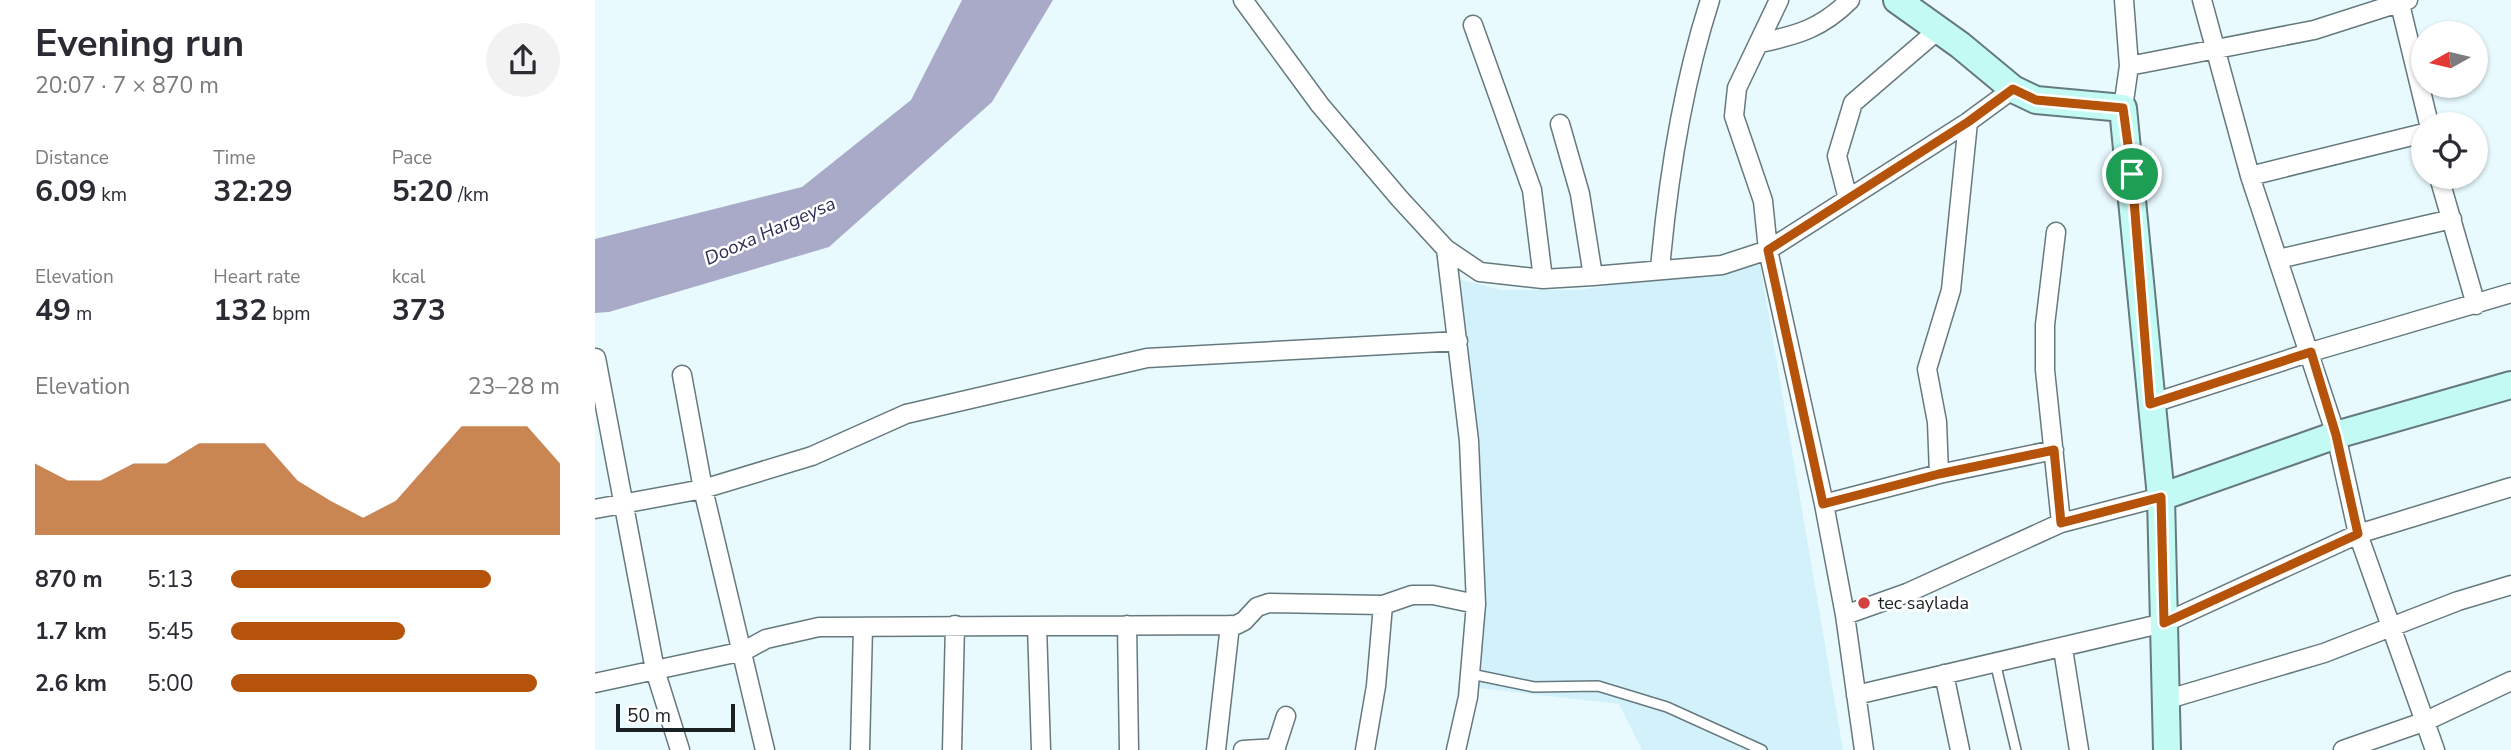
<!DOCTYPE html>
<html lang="en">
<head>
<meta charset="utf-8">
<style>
  :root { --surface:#fff; --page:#f2f2f3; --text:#2b2b33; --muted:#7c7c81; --accent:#b45309 }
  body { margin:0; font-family:"Nunito Sans",sans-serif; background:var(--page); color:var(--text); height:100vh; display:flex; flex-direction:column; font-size:26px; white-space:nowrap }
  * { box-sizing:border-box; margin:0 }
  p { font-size:23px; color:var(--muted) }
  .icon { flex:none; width:38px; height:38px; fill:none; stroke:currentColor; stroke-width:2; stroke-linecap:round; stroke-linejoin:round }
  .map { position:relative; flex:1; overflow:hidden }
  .panel { display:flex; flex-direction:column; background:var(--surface); width:595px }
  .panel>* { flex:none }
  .needle { width:46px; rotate:262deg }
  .buttons { position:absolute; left:1816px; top:21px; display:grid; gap:14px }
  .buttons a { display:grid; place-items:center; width:77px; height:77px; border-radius:50%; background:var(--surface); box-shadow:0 2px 5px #0004; font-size:35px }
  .scale { position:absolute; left:21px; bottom:18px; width:119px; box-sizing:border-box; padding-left:7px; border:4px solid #192123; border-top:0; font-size:19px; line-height:24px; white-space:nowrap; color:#192123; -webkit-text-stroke:5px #fff; paint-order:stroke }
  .pin { position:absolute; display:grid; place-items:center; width:60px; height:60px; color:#fff; margin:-30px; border:4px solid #fff; border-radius:50%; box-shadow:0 2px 7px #0007 }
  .round { display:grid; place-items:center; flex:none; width:74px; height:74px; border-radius:37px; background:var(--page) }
  .headline { display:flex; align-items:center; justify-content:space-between; height:119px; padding:0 35px }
  h1 { font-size:38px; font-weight:700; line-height:52px }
  .figures { display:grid; grid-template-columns:repeat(3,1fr); gap:10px; height:119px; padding:7px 35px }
  .figures div { display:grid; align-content:center }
  .figures b { font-size:30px; font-weight:700 }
  .figures small { font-size:19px; font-weight:400 }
  .figures p { font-size:19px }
  .chart { height:196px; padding:14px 35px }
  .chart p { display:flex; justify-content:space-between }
  .chart svg { width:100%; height:126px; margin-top:7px; fill:var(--accent); opacity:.7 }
  ul { padding:0 35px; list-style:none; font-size:23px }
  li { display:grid; grid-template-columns:112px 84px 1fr; align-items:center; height:52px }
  li i { height:18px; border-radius:9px; background:var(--accent) }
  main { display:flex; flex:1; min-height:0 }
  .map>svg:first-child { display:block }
  .built { fill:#d2f1fa }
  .water { fill:#a9aac8 }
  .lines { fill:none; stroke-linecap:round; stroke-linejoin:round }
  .lane-casing { stroke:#65797e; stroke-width:12 }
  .street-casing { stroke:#65797e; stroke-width:21 }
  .secondary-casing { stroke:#65797e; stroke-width:30 }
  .lane { stroke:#fff; stroke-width:9 }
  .street { stroke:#fff; stroke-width:18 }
  .secondary { stroke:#c3fbf4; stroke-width:26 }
  .route-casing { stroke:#fff; stroke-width:14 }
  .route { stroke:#b45309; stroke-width:9 }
  .poi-dot { fill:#d14241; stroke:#fff; stroke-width:2.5 }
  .labels { text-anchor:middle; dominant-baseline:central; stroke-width:5; stroke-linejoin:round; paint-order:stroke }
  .poi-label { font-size:18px; fill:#192123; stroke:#fff; text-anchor:start }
  .water-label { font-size:19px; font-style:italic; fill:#2e2c56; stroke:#fff }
</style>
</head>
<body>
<main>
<section class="panel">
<div class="headline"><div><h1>Evening run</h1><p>20:07 · 7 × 870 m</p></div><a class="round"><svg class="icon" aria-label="share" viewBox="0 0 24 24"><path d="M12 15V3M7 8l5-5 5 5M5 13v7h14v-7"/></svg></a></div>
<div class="figures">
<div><p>Distance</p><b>6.09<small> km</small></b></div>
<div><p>Time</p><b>32:29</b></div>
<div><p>Pace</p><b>5:20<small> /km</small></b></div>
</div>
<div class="figures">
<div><p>Elevation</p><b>49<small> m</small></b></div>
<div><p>Heart rate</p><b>132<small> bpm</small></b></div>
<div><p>kcal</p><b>373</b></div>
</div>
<div class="chart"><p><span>Elevation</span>23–28 m</p>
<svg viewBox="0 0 160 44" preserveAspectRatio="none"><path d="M0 44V19L10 25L20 25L30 19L40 19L50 12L60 12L70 12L80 25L90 32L100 38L110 32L120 19L130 6L140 6L150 6L160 19V44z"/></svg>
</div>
<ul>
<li><b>870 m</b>5:13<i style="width:79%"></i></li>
<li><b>1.7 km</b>5:45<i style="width:53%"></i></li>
<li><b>2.6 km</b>5:00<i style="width:93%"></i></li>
</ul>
</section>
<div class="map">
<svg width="1916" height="750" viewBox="0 0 1916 750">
  <rect width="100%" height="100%" fill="#e8fafe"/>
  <path class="built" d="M1165 264 1248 750H1047L1024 704 884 688 863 279 906 290H984Z"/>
  <path class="water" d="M367 0H458L397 102 234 247 14 312 0 313V239L207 187 316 100Z"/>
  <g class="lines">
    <g class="lane-casing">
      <path id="lane" d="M1400 662 1421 750
        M876 674 939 687 1003 686 1072 707 1167 750"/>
    </g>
    <g class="street-casing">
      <path id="street" d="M648 0 725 105 805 199 851 249 885 272 948 279 998 276 1127 265 1173 250 1373 122 1418 89
        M1184 0 1142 88 1139 116 1168 201 1173 250 1229 504 1250 615 1269 750
        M1607 0 1655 176 1741 435 1763 534 1840 750
        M1804 0 1834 124
        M878 25 937 190 948 279
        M1165 43C1203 35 1227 28 1255 0
        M1534 66 1719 30 1813 0
        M1528 108 1534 66 1529 0
        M965 124 985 194 998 276
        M1655 176 1829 133
        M1844 177 1881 305
        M1253 199 1242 156 1258 103 1343 30
        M851 249 874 441 881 604
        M1683 259 1857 219
        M1065 269C1073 178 1087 87 1115 0
        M1 358 60 670 85 750
        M87 375 108 489 170 750
        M1555 404 1716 352 1916 293
        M1344 474 1342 422 1332 369 1356 290 1373 122
        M1229 504 1344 474 1459 450
        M0 509 108 489 217 456 311 414 552 358 863 341
        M1466 523 1566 497
        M1250 615 1312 593 1466 523 1450 370V325L1461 232
        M532 625 534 750
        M442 626 446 750
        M1468 649 1484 750
        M1349 674 1365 750
        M0 683 149 651 171 639 224 627 641 625 649 621 662 607 674 603 788 605 817 595H838L881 604 873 697 861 750
        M1261 695 1569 623 1763 534 1916 487
        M1570 700 1729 653 1863 601 1916 585
        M265 750 268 627
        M357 750 360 625
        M621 750 635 625
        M648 750 681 748
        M680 750 691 716
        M770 750 781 686 788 605
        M1748 750 1831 721 1916 681"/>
    </g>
    <g class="secondary-casing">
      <path id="secondary" d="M1302 0 1365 45 1418 89 1441 100 1528 108 1566 497 1572 750
        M1566 497 1741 435 1916 385"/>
    </g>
    <use href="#lane" class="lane"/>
    <use href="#street" class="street"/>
    <use href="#secondary" class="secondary"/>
  </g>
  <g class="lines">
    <g class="route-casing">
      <path id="route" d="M1418 89 1441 100 1528 108 1537 174 1555 404 1716 352 1741 435 1763 534 1569 623 1566 497 1466 523 1459 450 1344 474 1228 504 1173 250 1373 122Z"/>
    </g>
    <use href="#route" class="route"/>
  </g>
  <circle class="poi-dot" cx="1269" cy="603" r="7"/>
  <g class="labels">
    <g class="poi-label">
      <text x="1283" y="603">tec saylada</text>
    </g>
    <g class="water-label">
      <text transform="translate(175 231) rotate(-24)">Dooxa Hargeysa</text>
    </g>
  </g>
</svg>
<div class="buttons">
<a><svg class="needle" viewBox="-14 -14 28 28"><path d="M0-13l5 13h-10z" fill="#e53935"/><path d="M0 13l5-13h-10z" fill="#7c7c81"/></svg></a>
<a><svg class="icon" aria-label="locate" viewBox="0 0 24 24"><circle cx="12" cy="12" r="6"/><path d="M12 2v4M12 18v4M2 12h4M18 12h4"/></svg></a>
</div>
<div class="scale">50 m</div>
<div class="pin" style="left:1537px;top:174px;background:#1e9e55"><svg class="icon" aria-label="arrive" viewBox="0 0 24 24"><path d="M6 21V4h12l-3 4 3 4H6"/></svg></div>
</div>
</main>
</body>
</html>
